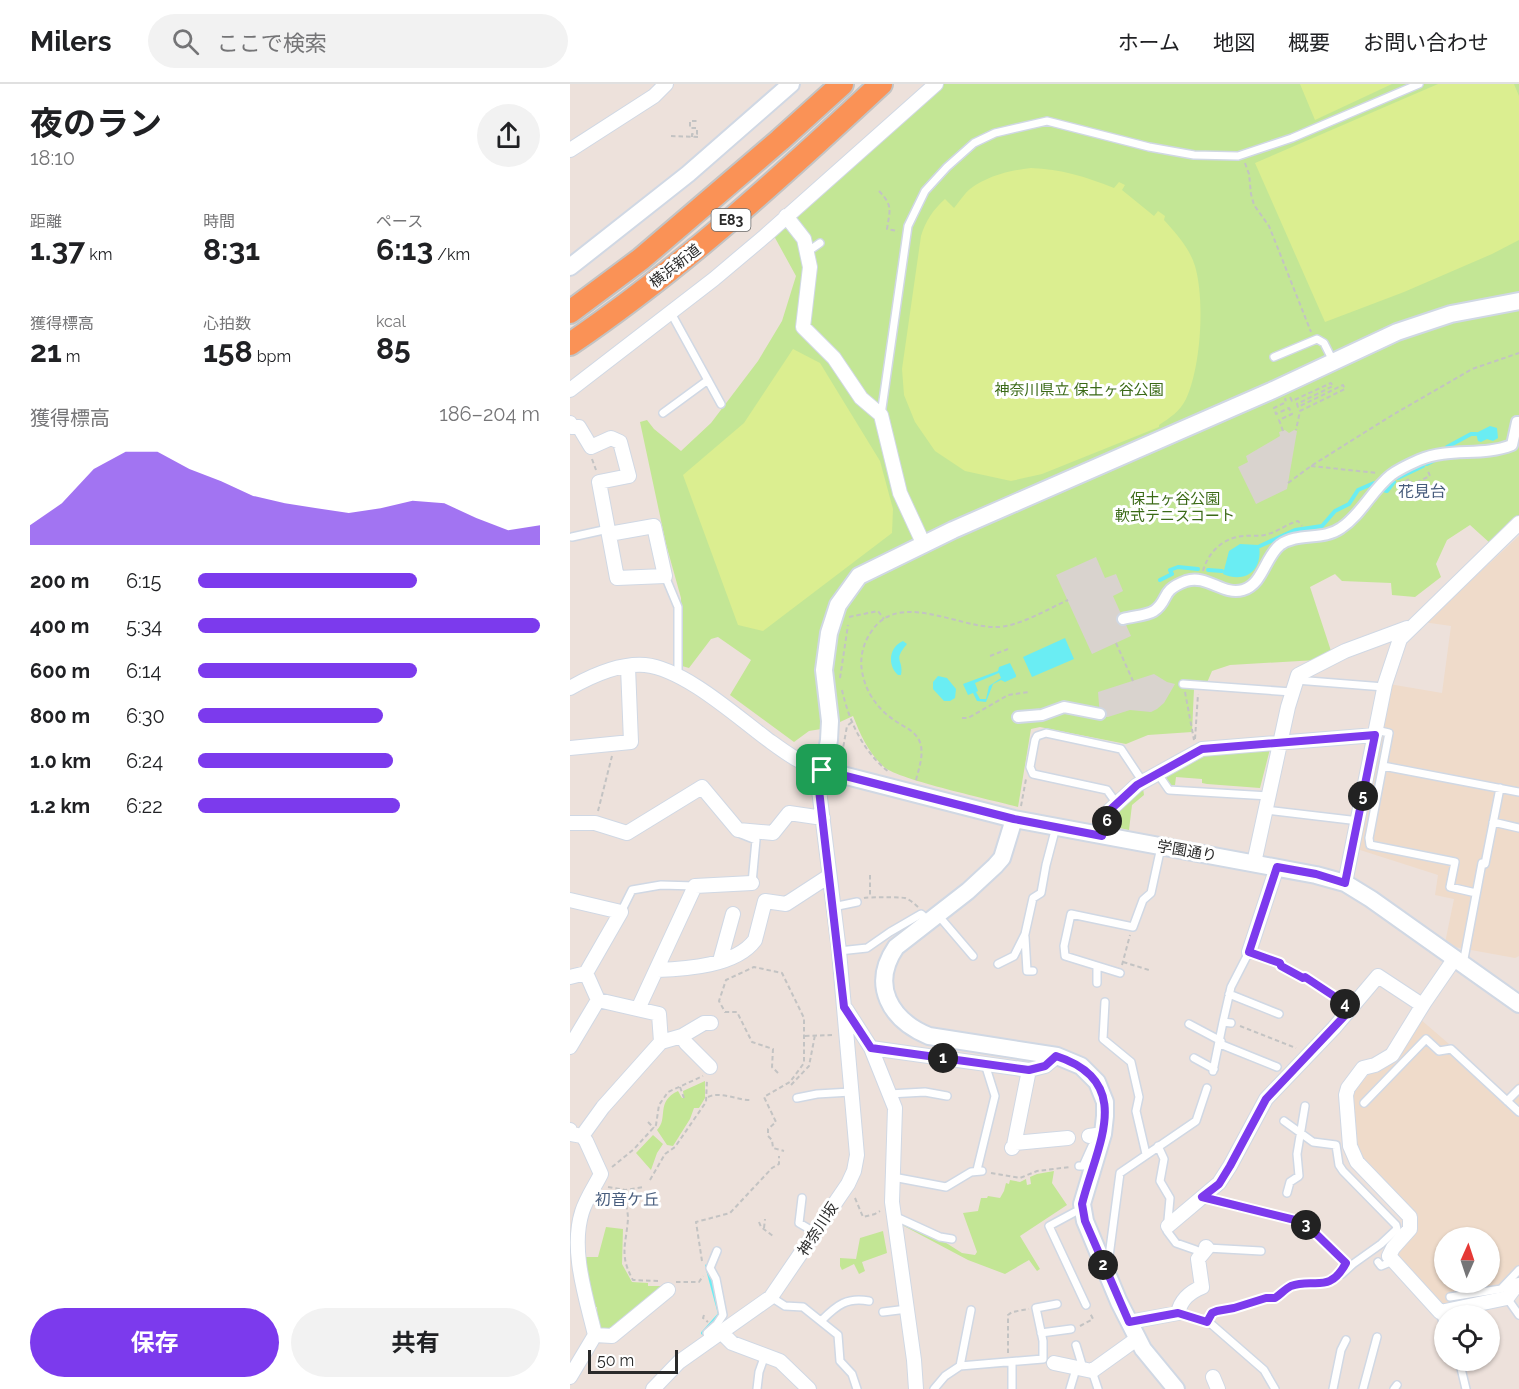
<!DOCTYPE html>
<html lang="ja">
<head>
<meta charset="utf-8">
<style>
  :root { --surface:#fff; --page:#f2f2f2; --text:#202124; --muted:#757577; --line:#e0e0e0; --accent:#7c3aed }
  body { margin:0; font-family:Raleway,"Noto Sans JP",sans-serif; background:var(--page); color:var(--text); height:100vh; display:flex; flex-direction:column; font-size:22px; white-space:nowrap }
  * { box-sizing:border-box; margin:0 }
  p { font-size:20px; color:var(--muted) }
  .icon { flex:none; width:33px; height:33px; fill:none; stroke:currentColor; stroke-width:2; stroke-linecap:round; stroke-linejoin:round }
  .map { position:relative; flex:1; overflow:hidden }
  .panel { display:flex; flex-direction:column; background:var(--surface); width:570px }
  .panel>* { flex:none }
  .needle { width:39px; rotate:3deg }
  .buttons { position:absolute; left:864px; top:1143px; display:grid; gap:12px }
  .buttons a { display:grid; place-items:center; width:66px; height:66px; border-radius:50%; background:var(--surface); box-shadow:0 2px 4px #0004; font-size:30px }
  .scale { position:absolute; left:18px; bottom:15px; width:90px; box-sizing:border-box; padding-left:6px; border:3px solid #2a2a2a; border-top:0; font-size:16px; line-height:21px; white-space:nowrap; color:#2a2a2a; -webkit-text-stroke:4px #fff; paint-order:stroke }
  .pin { position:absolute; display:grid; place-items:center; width:51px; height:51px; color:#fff; margin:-26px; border-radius:12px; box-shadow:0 3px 9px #0006 }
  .km { position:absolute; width:30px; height:30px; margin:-15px; border-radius:50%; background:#222; color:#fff; font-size:16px; line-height:30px; text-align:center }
  .round { display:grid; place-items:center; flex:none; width:63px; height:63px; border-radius:32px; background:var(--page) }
  .headline { display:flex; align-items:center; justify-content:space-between; height:102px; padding:0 30px }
  h1 { font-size:33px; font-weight:700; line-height:45px }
  .stats { display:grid; grid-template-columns:repeat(3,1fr); gap:9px; height:102px; padding:6px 30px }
  .stats div { display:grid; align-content:center }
  .stats b { font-size:30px; font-weight:700 }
  .stats small { font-size:16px; font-weight:400 }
  .stats p { font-size:16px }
  .chart { height:168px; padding:12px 30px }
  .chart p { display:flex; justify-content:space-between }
  .chart svg { width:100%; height:108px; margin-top:6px; fill:var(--accent); opacity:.7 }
  .primary-button { display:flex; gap:12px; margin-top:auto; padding:12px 30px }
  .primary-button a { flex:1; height:69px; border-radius:36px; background:var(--accent); color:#fff; font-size:24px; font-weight:700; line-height:69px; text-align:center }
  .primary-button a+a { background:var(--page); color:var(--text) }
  ul { padding:0 30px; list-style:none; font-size:20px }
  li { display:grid; grid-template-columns:96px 72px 1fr; align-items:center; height:45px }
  li i { height:15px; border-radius:8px; background:var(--accent) }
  header { display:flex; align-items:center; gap:36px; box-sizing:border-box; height:84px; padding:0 30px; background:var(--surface); border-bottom:2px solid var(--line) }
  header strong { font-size:28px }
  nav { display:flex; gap:33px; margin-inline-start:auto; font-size:21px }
  .search { width:420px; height:54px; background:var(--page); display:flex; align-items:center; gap:15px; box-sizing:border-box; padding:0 21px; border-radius:33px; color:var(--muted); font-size:22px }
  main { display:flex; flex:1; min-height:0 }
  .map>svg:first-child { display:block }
  .education { fill:#efdbca; fill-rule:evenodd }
  .green { fill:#c3e695 }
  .pitch { fill:#dbee90 }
  .plaza { fill:#d9d3ce }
  .water { fill:#6aedf3; fill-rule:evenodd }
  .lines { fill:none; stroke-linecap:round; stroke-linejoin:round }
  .stream { stroke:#6aedf3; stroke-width:4 }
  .service-casing { stroke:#d0d8e4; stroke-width:10 }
  .pedestrian-casing { stroke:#d0d8e4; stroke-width:14 }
  .minor-casing { stroke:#d0d8e4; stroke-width:16 }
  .tertiary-casing { stroke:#d0d8e4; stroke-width:20 }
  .trunk-casing { stroke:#c3c3c3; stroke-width:26 }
  .path { stroke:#c3c3c3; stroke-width:2; stroke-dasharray:4.5 3; stroke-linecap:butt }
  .service { stroke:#fff; stroke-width:7 }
  .pedestrian { stroke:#fff; stroke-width:10 }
  .minor { stroke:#fff; stroke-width:14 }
  .tertiary { stroke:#fff; stroke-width:16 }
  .trunk { stroke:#fa9256; stroke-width:22 }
  .route-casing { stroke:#fff; stroke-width:12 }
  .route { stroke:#7c3aed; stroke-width:8 }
  .labels { text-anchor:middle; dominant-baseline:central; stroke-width:6; stroke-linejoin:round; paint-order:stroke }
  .shield { fill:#fff; stroke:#6a6a6a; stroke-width:1.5 }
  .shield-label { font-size:14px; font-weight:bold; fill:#2a2a2a }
  .street-label { font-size:15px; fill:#2a2a2a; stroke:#fff }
  .park-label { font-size:15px; fill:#3b6a17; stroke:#fff }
  .neighbourhood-label { font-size:16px; fill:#485d7d; stroke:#fff }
</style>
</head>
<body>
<header>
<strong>Milers</strong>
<div class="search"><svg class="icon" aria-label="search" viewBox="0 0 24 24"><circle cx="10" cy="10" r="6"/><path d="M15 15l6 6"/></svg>ここで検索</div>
<nav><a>ホーム</a><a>地図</a><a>概要</a><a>お問い合わせ</a></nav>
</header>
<main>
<section class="panel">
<div class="headline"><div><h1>夜のラン</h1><p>18:10</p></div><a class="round"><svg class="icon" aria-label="share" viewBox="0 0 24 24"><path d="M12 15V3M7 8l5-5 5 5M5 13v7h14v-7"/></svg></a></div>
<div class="stats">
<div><p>距離</p><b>1.37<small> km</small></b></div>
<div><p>時間</p><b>8:31</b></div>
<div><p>ペース</p><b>6:13<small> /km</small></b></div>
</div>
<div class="stats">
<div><p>獲得標高</p><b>21<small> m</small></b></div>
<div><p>心拍数</p><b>158<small> bpm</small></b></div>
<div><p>kcal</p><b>85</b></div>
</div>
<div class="chart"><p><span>獲得標高</span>186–204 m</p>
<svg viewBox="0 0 160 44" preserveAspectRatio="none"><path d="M0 44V36L10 27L20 13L30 6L40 6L50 13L60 18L70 24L80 27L90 29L100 31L110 29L120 26L130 27L140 33L150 38L160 36V44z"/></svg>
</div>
<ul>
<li><b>200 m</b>6:15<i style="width:64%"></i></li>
<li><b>400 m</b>5:34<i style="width:100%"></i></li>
<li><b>600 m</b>6:14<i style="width:64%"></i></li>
<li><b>800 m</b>6:30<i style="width:54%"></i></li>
<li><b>1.0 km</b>6:24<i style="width:57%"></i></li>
<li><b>1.2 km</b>6:22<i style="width:59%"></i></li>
</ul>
<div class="primary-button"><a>保存</a><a>共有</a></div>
</section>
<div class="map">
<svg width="949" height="1305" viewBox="0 0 949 1305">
  <rect width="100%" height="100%" fill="#ede1db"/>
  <path class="education" d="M949 452V872L945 874 879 862 875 859 884 815 865 811 868 791 787 765 819 600 872 609 881 542 853 538 867 528Z
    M850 935 937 1010 949 998V1193L934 1207 872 1222 824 1174 845 1135 792 1077 785 1060 782 1014 784 1007 800 989 809 988 826 976 838 951ZM874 1154H920V1198H874Z"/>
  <path class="green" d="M374 0H949V432L921 460 900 441 877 456 866 480 871 493 845 513 822 511 821 499 772 497 765 490 740 503 761 567 747 576 660 581 642 587 636 601 624 605 622 648 578 651 556 660 470 643 461 645 448 723C423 716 329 696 314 683 298 668 291 652 283 632L257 644 239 647 224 658 160 611 181 576 148 553 141 555 119 584 112 582 111 514 96 460 70 338 77 336 84 345 111 367 141 339 188 277 212 237 226 192 204 152 208 144 229 132Z
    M700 665 690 704 637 700 632 699V695L606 693 605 701H599L593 692 632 670Z
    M573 704 574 711 562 721 559 746 540 742 542 732Z
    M135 997V1014L129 1024H124L120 1035 103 1062 97 1061 87 1046C99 1034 85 1018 108 1007L112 1014H114L113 1007Z
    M83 1051 93 1060 87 1069 81 1086 66 1069Z
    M484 1087 482 1099 497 1121 450 1152 470 1185 467 1187 459 1176 435 1190 398 1176 332 1141V1139L370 1155 392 1169 405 1171 407 1168 393 1129 408 1127 411 1114H417L418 1112 430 1114 434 1107 436 1099 439 1100 440 1096 450 1098 456 1095 457 1101 461 1100 460 1093 467 1090Z
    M36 1143 53 1145 52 1180 62 1198 78 1199V1202H91L44 1247H32L28 1244 27 1223H23L16 1196 15 1173H28Z
    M313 1147 317 1169 292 1178 295 1187 289 1190 284 1180 272 1186 270 1182V1174L286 1175 290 1154Z"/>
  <path class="pitch" d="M730 0H822L745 36Z
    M868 0H944L949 12V156L922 170 834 208 755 238 685 79Z
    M461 84C490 85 517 93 544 104L549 98 555 101 552 106 584 132 588 127 595 132 594 136C606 149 620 165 625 182 635 216 631 283 616 315 610 327 600 334 589 341V343L472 390 441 397 395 387 365 367 345 338 334 311 332 285 351 152C356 136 363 126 375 115L384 124C389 118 394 110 400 105 417 92 441 86 461 84Z
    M223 265 250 279 310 377 323 425 322 449 193 547 168 541 113 391 174 339Z"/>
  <path class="plaza" d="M715 346 719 349 724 346 727 347 717 405 686 420 668 383 678 378 676 372 710 352 709 348Z
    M526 473 535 494 546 490 553 507 543 512 561 552 522 570 486 491Z
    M584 590 597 598 605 600 594 619 587 625 581 628 560 626 538 633H530L528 608Z"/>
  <path class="water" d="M920 342 927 344 928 354 923 357 917 355 911 358 908 357 906 349Z
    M670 460 689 461C693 486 676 500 653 490L659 467Z
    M495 554 504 575 462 593 453 573Z
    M333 557 337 560C322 578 334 574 331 591H328C317 581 319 563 333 557Z
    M440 579 446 591V593L435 598 431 596 423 600 416 618 407 617 403 609 398 611 393 600 428 587 429 583ZM429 589 431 594 419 602 416 615H410L406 608 408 607 405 599Z
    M368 592 377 594 386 605 385 614 380 617H374L363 605V598Z"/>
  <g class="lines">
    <path class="stream" d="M877 363 901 350H906
      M857 380 867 375
      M828 394 853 382
      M813 406 817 407 824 398
      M690 462 725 446 752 442 765 427 779 420 788 406 804 399
      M638 486 652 487
      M590 496 602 490 600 486 608 483 628 485
      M133 1249 150 1230 137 1182"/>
    <g class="service-casing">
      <path id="service" d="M237 168 250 159
        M101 229 151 320
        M704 273 747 255 754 259 763 277
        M93 329 138 296
        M311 331 338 142 355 107 377 83 404 59 425 49 477 37 579 63 624 71 668 72 722 54 849 0
        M2 453 38 445
        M95 492 108 523V592
        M726 596 814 603
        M613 600 722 608
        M806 646 819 649 799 754 800 761 885 778 880 803 906 809
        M813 682 949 708
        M588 690 599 706 699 712
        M547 720 537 706 463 690 460 683 465 656 467 652 476 649 551 665 573 698
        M696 726 789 737
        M923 738 949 744
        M171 750 186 756 182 799
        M263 823 287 818
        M51 828 62 806 91 801 125 802
        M368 831 403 872
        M455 853 457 887H463
        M269 867 297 864 320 848 351 830 359 837
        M428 880 444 872 455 850 463 814 471 809 476 781 486 743
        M893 880 912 779 915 780 930 704
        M550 889 495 872 494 862 501 830 563 843 573 816 581 809 591 763
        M735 893 782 924
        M527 899V883
        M659 910 709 930
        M535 918 533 955 561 978 569 1013 566 1027 576 1070
        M653 938 661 903 679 868 710 879
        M619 940 651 957
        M650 960 707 983
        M624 974 644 985
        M643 987 653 938 661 939
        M319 1010 355 1008 377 1012
        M227 1014 247 1010 281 1008
        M937 1017 949 1005
        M794 1019 856 955 869 967 881 965 949 1028
        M714 1037 743 1058 766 1061 769 1081 773 1087 826 1141 827 1145 811 1160 783 1180 772 1190
        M588 1062 594 1075 590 1097 600 1114 597 1147 606 1159 626 1166
        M509 1082H513L522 1062H524
        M407 1086 425 1012 415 980
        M323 1093 376 1103 401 1088 412 1087
        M717 1109 720 1098 729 1092 727 1070 735 1022
        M632 1113 729 1137 736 1140 776 1179C759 1210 745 1193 721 1202 715 1205 710 1210 705 1214H696L683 1219
        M232 1114 229 1139 246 1149
        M513 1127 505 1128 479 1142 516 1221
        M324 1132 370 1153 382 1155
        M637 1164 691 1167
        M808 1178 811 1182 823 1177
        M538 1180 550 1089 626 1037 637 1004
        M201 1213 215 1222 233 1223 268 1251 270 1277 282 1290 287 1305
        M880 1213 931 1205 949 1186
        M937 1214 949 1231
        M313 1228 337 1225
        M870 1228 874 1242
        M608 1229 640 1239 694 1286 705 1305
        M252 1236C267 1221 277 1213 299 1217
        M637 1238 642 1229
        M471 1249 501 1245
        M139 1257 137 1249 147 1240 153 1231 146 1195 140 1184 147 1167
        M506 1261 513 1284
        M889 1276 896 1305
        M390 1282 401 1226
        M522 1287 528 1305
        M187 1305 189 1288 195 1271
        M364 1305 375 1292 390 1282 473 1275V1257L466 1224 487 1220
        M442 1305V1278
        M500 1305 506 1285
        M763 1305 771 1266 776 1256
        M793 1305 807 1253
        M824 1305 827 1301"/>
    </g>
    <g class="pedestrian-casing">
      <path id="pedestrian" d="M553 535C563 532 576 532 584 527 600 516 589 507 616 497 637 490 653 512 673 506 693 500 695 473 710 461 728 448 753 457 771 444 791 431 802 406 821 391 829 385 840 380 849 376 880 363 912 373 942 361L947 338H949
        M448 633 472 631 494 623 530 630"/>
    </g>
    <g class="minor-casing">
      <path id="minor" d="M0 66 84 12 96 0
        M216 132 234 155 240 183 233 243 264 274 291 314 311 331 330 409 354 461
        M0 306 144 195 195 152 366 0
        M0 339 2 343H9L21 363 41 354 50 358 59 392 29 398 47 494 95 492 84 442 39 450
        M0 604C21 592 50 579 75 581 114 585 165 631 197 655 215 668 230 680 253 686L249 706 269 867 287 1071 284 1087 278 1100 201 1213 109 1278 83 1305
        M0 664 61 658 58 583
        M0 739H25L57 749 132 703 168 746 203 749 219 729 253 734
        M532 752 540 726 567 701 632 665 805 651
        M684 779 718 623 728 591 775 567 837 544
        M775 799 815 600 830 555 949 439
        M0 816 51 828 16 889
        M679 868 707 783
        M885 874 854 919 822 971 805 981 793 984 778 1004 776 1011 780 1062 787 1078 840 1133V1145L823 1164 819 1172 870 1228 937 1214 946 1202 949 1201
        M150 877 163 830
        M87 886C116 885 166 882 185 856L195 817 216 820 259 792
        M0 893 16 889 28 916 0 963
        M68 925 125 802 182 799
        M276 925 301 964 325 1024 322 1118 344 1276 346 1305
        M112 952 116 959 140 983
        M91 958 112 952 134 939H141
        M301 964 459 986 475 982 487 972
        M0 1046 1 1050 12 1052
        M519 1052 533 1050
        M445 1059 498 1054
        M442 1064 444 1061 459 986
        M598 1142 649 1099 660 1082 696 1015 764 944 808 892 852 921
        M559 1238 608 1229C611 1215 620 1208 632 1203L628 1175 637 1164 636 1163
        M151 1248 162 1259 210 1277 239 1305
        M25 1251 42 1252 98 1206
        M484 1279 522 1287 568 1254
        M0 1293 25 1251C16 1213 0 1166 12 1128 16 1115 25 1102 31 1090L16 1057 12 1052 33 1023 91 958 89 930 28 916
        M643 1293 648 1305"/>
    </g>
    <g class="tertiary-casing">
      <path id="tertiary" d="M0 183 118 90 221 0
        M949 217 881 230 827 248 701 307 383 446 289 492 268 521 259 549 254 586 260 637 259 656 253 686 444 735 746 791 775 799 801 815 949 920
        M444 735 432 774 425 782 398 807 326 863C300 901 320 936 359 952L487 972 511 982 527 998 535 1018V1032L533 1050 512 1120 515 1137 549 1218 573 1265 606 1305"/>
    </g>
    <g class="trunk-casing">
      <path id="trunk" d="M0 228 71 175 210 56 272 0
        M0 260C112 184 212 92 311 0"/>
    </g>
    <path class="path" d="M101 52 128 53
      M122 53V50H127V44H120V37H127
      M675 79 679 90 681 110 684 121 699 142 741 248
      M309 107C323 122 320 125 317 145L328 147
      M720 313 722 317 761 299 763 302 727 320 728 323 773 301 775 305 730 327 726 346
      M713 347 709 336 722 330 719 324 706 330 704 324 716 318 715 314
      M22 375 26 386
      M741 382 807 389
      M829 398 831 400 839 395 843 400 860 392 857 385
      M718 399 741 382 824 330 902 285 949 269
      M633 487C638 468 654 453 674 452 682 451 690 453 698 450 709 447 717 440 728 437L732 442
      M279 533 308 527 314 535
      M546 559 563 597
      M420 572 438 565
      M270 594 278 541
      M272 606C279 637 293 668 319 688
      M615 608 624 656
      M392 634H398L438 611 459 608
      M625 655 628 610
      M272 670 277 642 282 638
      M346 696C349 684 355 668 349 656 344 646 332 642 324 636 309 626 297 610 293 592 289 577 292 561 301 548 328 506 386 543 425 543 446 544 478 525 498 516
      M451 722 456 695
      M28 727 42 672
      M300 791V812
      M294 814C298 813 331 813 335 814 340 816 344 819 348 823
      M553 878 579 886
      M552 881 560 851
      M716 885 727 891
      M670 942 726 964
      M235 952 265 951
      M208 989 202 983 203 965 182 958 167 928H155L149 917 156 896 184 883 212 889 234 934V979L220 998 194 1013 206 1038 198 1045V1052L202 1056 203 1064 214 1067
      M221 1001 239 982 245 951
      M110 1003 114 1014
      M138 1013C151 1007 166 1016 180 1016
      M78 1038 84 1044
      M42 1083 64 1065 86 1041 89 1021 98 1008 133 992
      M421 1089 450 1094 467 1087 500 1083
      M80 1096 95 1070 105 1063 136 1018 137 996
      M38 1103 55 1106 74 1103
      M55 1106C54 1116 58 1125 58 1135 56 1161 49 1171 63 1196L88 1197
      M285 1114 293 1133 305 1130 310 1127
      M189 1138 191 1143 203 1152
      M194 1144 195 1135
      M132 1177 126 1138 160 1129 202 1084 209 1080V1072
      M106 1198H129L133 1192
      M650 1226 674 1221
      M134 1231 133 1234 138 1238
      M510 1242 523 1235 520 1229
      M438 1269V1231L442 1228 459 1225"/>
    <use href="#service" class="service"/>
    <use href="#pedestrian" class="pedestrian"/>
    <use href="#minor" class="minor"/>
    <use href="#tertiary" class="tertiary"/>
    <use href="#trunk" class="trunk"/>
  </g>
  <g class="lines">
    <g class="route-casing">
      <path id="route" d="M805 651 775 799 746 790 707 783 679 868 710 879 711 882 733 894 735 893 782 924 696 1015 660 1082 649 1100 632 1113 729 1137 736 1140 776 1179C759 1211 744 1193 721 1202 715 1205 711 1210 705 1214H696L664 1224 647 1227 642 1229 637 1238 608 1229 559 1238 515 1137 512 1120C526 1063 567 998 486 972L475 982 459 986 301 964 274 923 249 706 252 686 444 735 532 752 540 726 567 701 632 665Z"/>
    </g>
    <use href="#route" class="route"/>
  </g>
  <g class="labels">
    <rect class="shield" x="141.5" y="125" width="39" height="22" rx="4.5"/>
    <g class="shield-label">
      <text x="161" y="136">E83</text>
    </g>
    <g class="street-label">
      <text transform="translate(105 182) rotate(-38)">横浜新道</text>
      <text transform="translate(617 767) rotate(10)">学園通り</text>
      <text transform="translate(248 1145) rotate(-57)">神奈川坂</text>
    </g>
    <g class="park-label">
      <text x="509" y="306">神奈川県立 保土ヶ谷公園</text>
      <text x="605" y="415">保土ヶ谷公園<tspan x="605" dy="17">軟式テニスコート</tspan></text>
    </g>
    <g class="neighbourhood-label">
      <text x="852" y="407">花見台</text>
      <text x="57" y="1115">初音ケ丘</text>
    </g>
  </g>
</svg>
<div class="buttons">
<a><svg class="needle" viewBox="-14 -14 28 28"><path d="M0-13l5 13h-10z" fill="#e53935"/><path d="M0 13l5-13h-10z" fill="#757577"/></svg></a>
<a><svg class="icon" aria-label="locate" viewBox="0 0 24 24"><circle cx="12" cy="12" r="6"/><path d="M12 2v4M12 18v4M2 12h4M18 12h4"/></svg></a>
</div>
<div class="scale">50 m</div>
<div class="pin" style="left:252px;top:686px;background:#1e9e55"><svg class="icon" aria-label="arrive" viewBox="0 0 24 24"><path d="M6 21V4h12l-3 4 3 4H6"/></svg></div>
<b class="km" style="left:373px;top:974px">1</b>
<b class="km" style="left:533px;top:1181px">2</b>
<b class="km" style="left:736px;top:1141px">3</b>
<b class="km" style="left:775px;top:920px">4</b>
<b class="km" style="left:793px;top:712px">5</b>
<b class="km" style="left:537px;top:737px">6</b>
</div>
</main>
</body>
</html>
